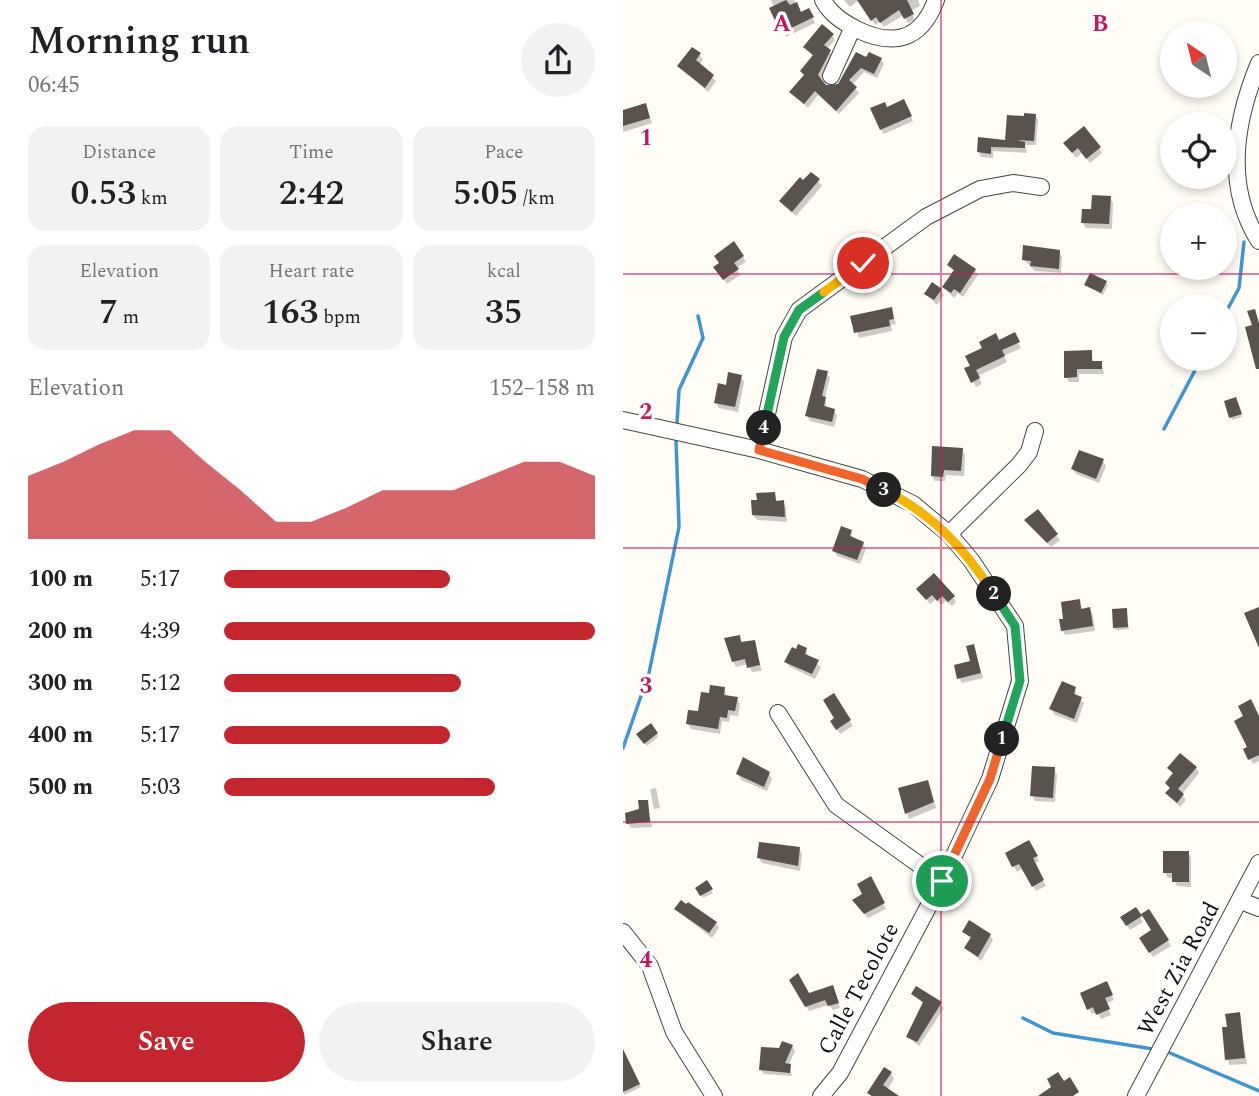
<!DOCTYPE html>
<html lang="en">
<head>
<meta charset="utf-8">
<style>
  :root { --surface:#fff; --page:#f2f2f2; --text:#202124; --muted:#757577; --accent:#c4262e }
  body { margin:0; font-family:Spectral,serif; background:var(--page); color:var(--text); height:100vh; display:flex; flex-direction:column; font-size:26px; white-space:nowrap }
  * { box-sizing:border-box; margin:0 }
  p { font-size:23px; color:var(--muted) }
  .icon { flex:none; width:38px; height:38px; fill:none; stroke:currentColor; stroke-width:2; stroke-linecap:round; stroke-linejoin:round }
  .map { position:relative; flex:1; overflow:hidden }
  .side { display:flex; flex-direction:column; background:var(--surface); width:623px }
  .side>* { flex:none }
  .needle { width:46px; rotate:325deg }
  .tools { position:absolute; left:537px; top:21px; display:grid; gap:14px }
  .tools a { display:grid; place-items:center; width:77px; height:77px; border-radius:50%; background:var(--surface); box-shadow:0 4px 10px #0003; font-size:35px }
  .pin { position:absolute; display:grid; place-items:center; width:60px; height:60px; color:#fff; margin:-30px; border:4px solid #fff; border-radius:50%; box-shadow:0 2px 7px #0007 }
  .km { position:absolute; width:35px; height:35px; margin:-18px; border-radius:50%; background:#222; color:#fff; font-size:19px; line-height:35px; text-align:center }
  .round { display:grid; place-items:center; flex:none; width:74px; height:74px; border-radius:37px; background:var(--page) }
  .head { display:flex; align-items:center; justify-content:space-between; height:119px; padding:0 28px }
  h1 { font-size:38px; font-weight:600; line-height:52px }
  .metrics { display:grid; grid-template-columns:repeat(3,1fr); gap:10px; height:119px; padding:7px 28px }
  .metrics div { display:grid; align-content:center; border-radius:18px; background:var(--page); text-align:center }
  .metrics b { font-size:35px; font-weight:600 }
  .metrics small { font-size:19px; font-weight:400 }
  .metrics p { font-size:19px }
  .chart { height:196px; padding:14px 28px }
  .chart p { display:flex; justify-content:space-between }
  .chart svg { width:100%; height:126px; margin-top:7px; fill:var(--accent); opacity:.7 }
  .cta { display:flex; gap:14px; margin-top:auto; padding:14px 28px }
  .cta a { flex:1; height:80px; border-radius:42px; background:var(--accent); color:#fff; font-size:28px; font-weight:600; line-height:80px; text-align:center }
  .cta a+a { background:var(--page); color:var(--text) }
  ul { padding:0 28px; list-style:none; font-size:23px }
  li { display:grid; grid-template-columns:112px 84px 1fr; align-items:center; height:52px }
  li i { height:18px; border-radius:9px; background:var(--accent) }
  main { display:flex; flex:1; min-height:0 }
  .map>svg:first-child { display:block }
  .shadow { fill:#0003 }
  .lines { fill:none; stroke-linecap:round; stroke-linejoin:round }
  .stream { stroke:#3f96cf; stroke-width:3.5 }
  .building { fill:#5a524d }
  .minor-casing { stroke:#444; stroke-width:18 }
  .minor { stroke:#fff; stroke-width:16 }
  .split-1-casing { stroke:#fff; stroke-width:14 }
  .split-2-casing { stroke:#fff; stroke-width:14 }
  .split-3-casing { stroke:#fff; stroke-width:14 }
  .split-4-casing { stroke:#fff; stroke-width:14 }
  .split-5-casing { stroke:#fff; stroke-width:14 }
  .split-6-casing { stroke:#fff; stroke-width:14 }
  .split-1 { stroke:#f0652b; stroke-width:9 }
  .split-2 { stroke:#22a559; stroke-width:9 }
  .split-3 { stroke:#f5b400; stroke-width:9 }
  .split-4 { stroke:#f0652b; stroke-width:9 }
  .split-5 { stroke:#22a559; stroke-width:9 }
  .split-6 { stroke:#f5b400; stroke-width:9 }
  .grid { fill:none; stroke:#c2185b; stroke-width:2; stroke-opacity:0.55 }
  .labels { text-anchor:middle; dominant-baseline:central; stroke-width:7; stroke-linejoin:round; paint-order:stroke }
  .street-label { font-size:23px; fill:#111; stroke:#fff }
  .grid-label { font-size:23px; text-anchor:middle; font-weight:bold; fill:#c2185b; stroke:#fff; stroke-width:7; stroke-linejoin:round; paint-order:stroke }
</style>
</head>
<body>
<main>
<section class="side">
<div class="head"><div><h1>Morning run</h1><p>06:45</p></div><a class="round"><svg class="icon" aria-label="share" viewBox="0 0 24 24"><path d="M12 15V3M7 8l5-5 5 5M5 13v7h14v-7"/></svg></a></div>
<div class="metrics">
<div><p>Distance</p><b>0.53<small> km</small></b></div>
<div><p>Time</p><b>2:42</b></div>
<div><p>Pace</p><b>5:05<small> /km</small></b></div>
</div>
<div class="metrics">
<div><p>Elevation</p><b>7<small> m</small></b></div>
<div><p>Heart rate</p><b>163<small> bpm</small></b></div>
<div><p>kcal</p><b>35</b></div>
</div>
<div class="chart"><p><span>Elevation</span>152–158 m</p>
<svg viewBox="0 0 160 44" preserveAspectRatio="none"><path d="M0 44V22L10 17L20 11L30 6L40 6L50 17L60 27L70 38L80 38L90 33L100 27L110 27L120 27L130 22L140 17L150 17L160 22V44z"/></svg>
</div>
<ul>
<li><b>100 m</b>5:17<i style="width:61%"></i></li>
<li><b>200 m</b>4:39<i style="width:100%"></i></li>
<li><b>300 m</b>5:12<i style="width:64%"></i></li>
<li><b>400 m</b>5:17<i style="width:61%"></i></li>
<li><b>500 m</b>5:03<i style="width:73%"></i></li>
</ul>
<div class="cta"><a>Save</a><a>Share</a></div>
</section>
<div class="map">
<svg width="636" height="1096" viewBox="0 0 636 1096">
  <rect width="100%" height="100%" fill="#fffdf5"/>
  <path class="shadow" d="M148 0H171L178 14 186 10 192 23 163 37Z
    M221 0H295L297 6 288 11 292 20 285 23 281 15 261 27 257 22 252 25 236 0 227 7Z
    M209 35 212 40 204 49 210 57 197 81 202 87 216 86 244 60 258 59 261 64 254 78 241 72 229 85 236 93 216 114 195 95 185 108 168 92 182 76 179 71 191 57 182 47Z
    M77 55 80 60 76 65 93 81 85 92 56 66Z
    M22 105 29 123 0 132V112Z
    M284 106 290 121 261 134 258 129 264 109Z
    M412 115 415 120 413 145H402L404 153 370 151V158L358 157 356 152 357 139 384 141 386 117Z
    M442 143 476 148 479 153 467 163 459 153 453 158Z
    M195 181 199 186 173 216 161 206 158 201 181 182Z
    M487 198 490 203 489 229 463 228 460 223Z
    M436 252 439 257 438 273 412 271 401 260Z
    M120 257 123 262 113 268 117 275 104 284 96 272Z
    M326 265 352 270 355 275 340 297 335 293 331 298 321 288 332 272Z
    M483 282 485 285 480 295 463 285Z
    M318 290 321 295 314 305 303 294Z
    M268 309 273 324 268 325 269 331 236 338 229 317Z
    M391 335 398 348 381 356 384 362 355 376 359 384 353 387 344 369 361 349Z
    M468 352 471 363H478L481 374H456V382H446L443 377Z
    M204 373 207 378 202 398 204 409 211 410 214 416 211 427 187 421 184 416Z
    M118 377 121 382 115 412 96 408 93 403 104 387Z
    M614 402 619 417 609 420 608 417Z
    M339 450 342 455 341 476 323 475 322 481H312L309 476Z
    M480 461 483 466 476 483 453 474 450 469Z
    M151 494 155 503 160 502 163 507 164 522 134 520 130 515Z
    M414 512 437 540 428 547 403 521Z
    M228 531 230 540 240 543 243 549 237 564 214 556 211 550Z
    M295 589 330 597 333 602 329 606 323 601 318 605 313 599 307 604Z
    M456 601 460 610 467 609 470 615 472 631 442 635 439 630 442 620Z
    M503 610 506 629 493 630 491 627Z
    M116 637 120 644 131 642 139 671 129 672 125 664 113 667 110 661Z
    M350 646 360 678 339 683 336 678 349 662Z
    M183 649 185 657 198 667 192 679 167 667 163 662Z
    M452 688 454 697 461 703 454 723 432 715 428 709Z
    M101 689 104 697 114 699 117 704 115 716 107 715 106 722 99 721 97 734 68 729 65 724 76 713 87 695Z
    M210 695 230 726 217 734 209 722 213 719Z
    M636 719V761L630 764 622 750 626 748Z
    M34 734 35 737 24 746 18 738Z
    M546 768H573L576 773 559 794 563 800 557 807 544 793 547 790 544 783 551 775Z
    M431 769 434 775 432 802 412 801 409 795Z
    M115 774H146L149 779 144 791 118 780Z
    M307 787 313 808 286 819 277 790Z
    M33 788 37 808 31 809 27 789Z
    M24 801 29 827 8 828 5 823Z
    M406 842 416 861 411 864 423 886 413 891 400 868 394 872 384 854Z
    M176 849 179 854 177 871 139 863 136 858Z
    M565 853 568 858V887L554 886 551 878H545L542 873Z
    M247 879 263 909 245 918 234 905Z
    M83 882 90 893 80 898 74 888Z
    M512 909 520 922 507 930 499 918Z
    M53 910 93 923 96 928 89 938Z
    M526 911 548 946 530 957 518 939 530 931Z
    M341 932 367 935 370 940 358 961 343 948 348 939Z
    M168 980 186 995 212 993 217 1008 210 1010 206 1005 186 1011Z
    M294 988 321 1008 296 1046 285 1037 301 1004 290 994Z
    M486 989 491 1000 483 1004 488 1015 478 1019 474 1012 469 1014 466 1009Z
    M616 1014 624 1064 606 1065 600 1029 606 1028Z
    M169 1046 172 1051 166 1064 169 1076 141 1074 138 1070 157 1050Z
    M5 1064 18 1087 1 1095 0 1066Z
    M268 1073 271 1079 264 1090 271 1096H248L246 1093Z"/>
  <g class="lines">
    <path class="stream" d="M602 314 616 288 621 242
      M54 423 56 390 80 338 75 316
      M541 429 578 359
      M0 748 26 673 56 527 53 440
      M400 1018 430 1033 530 1049
      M547 1053 636 1091"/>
  </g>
  <path class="building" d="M163 0 167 5 174 2 178 12 186 8 191 17 158 33 146 8Z
    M234 0H284L291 14 281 19 276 10 257 23 253 17 248 21Z
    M199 24 211 34 201 45 208 50 195 75 203 85 215 84 233 52 243 57 246 52 259 58 251 74 238 68 226 80 234 87 213 111 192 91 181 104 166 92 181 75 177 71 190 55 180 47Z
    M69 47 78 53 73 60 91 75 82 88 54 66Z
    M281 99 289 116 257 130 247 108 262 102 264 107Z
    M23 103 27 118 0 126V110Z
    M401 113 413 114 411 141 394 140 402 142V148L368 147V154L354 152 355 137 382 140 384 115 401 116Z
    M461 126 478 147 463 159 455 148 449 153 440 143Z
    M188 172 197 179 169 212 156 201 177 177 180 180Z
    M469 195 488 196 486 224 458 223 459 209H468Z
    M111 241 121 256 111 263 116 269 100 280 90 267 96 263 91 256Z
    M400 245 437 250 436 269 407 266 408 261 399 260Z
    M331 254 353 269 337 293 331 289 328 293 319 287 331 270 324 265Z
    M467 273 484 281 478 293 461 285Z
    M309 282 319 289 311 300 301 294Z
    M269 307 271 319 266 320 267 326 231 333 227 316Z
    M632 309 636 323V369H633L622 327 629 325 624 311Z
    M392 332 397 342 379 350 382 356 353 370 357 378 348 383 341 368 347 366 342 356 359 348 356 342 373 333 376 340Z
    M469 350V361H479V369H454V377L441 378V351Z
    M194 369 205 371 199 396 203 397 201 406 212 409 209 422 182 416Z
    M105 372 119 375 112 407 91 403 95 383 103 385Z
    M613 397 619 414 606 418 601 401Z
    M309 446 340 448 338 471 321 470 320 477 308 476Z
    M456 450 481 459 473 479 448 469Z
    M152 492 153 501 161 500 162 517 129 515 128 500H134L133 493Z
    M415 509 435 534 424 543 401 520Z
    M218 526 229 530 227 536 241 542 234 560 209 551Z
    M311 573 332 596 325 602 319 596 314 601 309 595 303 600 293 589Z
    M457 599 458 609 467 607 470 626 438 631 436 619H440L438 602Z
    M636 607V648L621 613Z
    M504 608 505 627 490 628 489 609Z
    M117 635 118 642 132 640 137 665 124 668 122 659 109 662 101 638Z
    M175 644 184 648 182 654 196 660 189 674 161 662 169 647 173 649Z
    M351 644 358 673 334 679 331 665 347 661 343 646Z
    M439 681 453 687 451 694 459 697 451 719 426 709Z
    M87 685 102 687 101 695 115 697 112 711 105 710 104 718 97 717 95 729 63 724 65 710 75 711 78 692 86 693Z
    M211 693 228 720 213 730 207 721 211 718 200 700Z
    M628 699 636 716V755L625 760 620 749 624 747 611 721 620 716 615 706Z
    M28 723 35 733 21 744 13 734Z
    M557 753 574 767 555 789 561 794 554 803 542 793 547 788 542 783 550 773 544 768Z
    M120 757 147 772 141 787 113 774Z
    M409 766 432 767 430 798 407 796Z
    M305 780 311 802 282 814 275 788Z
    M15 800H25L27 822 3 824 2 813 16 809Z
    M406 840 415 856 410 858 421 880 409 887 396 864 389 867 382 853Z
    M136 842 177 847 175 866 134 858Z
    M540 851H566V882H549V873H540Z
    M248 876 262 903 241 914 229 900 239 894 234 884Z
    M84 880 90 889 77 896 72 888Z
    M58 900 63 904 65 902 94 922 86 933 51 909Z
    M513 907 519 916 503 926 497 917Z
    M526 909 546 940 526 953 516 938 528 930 518 914Z
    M346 920 368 934 355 957 341 948 348 937 339 932Z
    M175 973 186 993 210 985 216 1003 205 1006 202 1000 182 1007 166 980Z
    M484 981 490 995 482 998 487 1009 473 1015 470 1007 464 1010 457 993Z
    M293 986 319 1002 294 1042 283 1037 300 1002 288 994Z
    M617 1012 622 1058 602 1060 599 1027H604L602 1014Z
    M159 1041 170 1045 162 1063 168 1064 167 1073 136 1070 138 1047 156 1048Z
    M0 1049 17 1084 0 1092Z
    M261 1067 269 1072 260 1085 276 1096H249L244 1093Z
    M435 1072 441 1081 447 1077 456 1092 450 1096H415L428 1087 424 1079Z"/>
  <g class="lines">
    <g class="minor-casing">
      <path id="minor" d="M200 0C207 14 220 22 233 29 270 47 298 41 313 0
        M636 63C612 121 601 186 636 241
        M208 76 230 27
        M0 420 136 450 239 479 290 504 326 534 348 560 392 626 397 681 367 779 319 881 217 1073 198 1096
        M136 450 161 337 176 310 303 217 357 189 390 183 418 187
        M326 534 396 465 406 452 412 431
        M155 713 213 805 319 881
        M618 901 636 908
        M0 932 27 966 51 1032 91 1096
        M513 1096 636 863"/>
    </g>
    <use href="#minor" class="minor"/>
  </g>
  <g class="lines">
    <g class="split-1-casing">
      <path id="split-1" d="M319 881 367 779 379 739"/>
    </g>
    <g class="split-2-casing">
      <path id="split-2" d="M371 594 392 626 397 681 379 739"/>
    </g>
    <g class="split-3-casing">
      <path id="split-3" d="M261 490C310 514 341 548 371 594"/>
    </g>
    <g class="split-4-casing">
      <path id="split-4" d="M141 428 136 450 239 479 261 490"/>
    </g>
    <g class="split-5-casing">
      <path id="split-5" d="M141 428 161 337 176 310 201 292"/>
    </g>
    <g class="split-6-casing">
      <path id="split-6" d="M201 292 240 263"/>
    </g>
    <use href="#split-1" class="split-1"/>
    <use href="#split-2" class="split-2"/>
    <use href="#split-3" class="split-3"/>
    <use href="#split-4" class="split-4"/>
    <use href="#split-5" class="split-5"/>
    <use href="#split-6" class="split-6"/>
  </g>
  <path class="grid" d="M318 0V1096M0 274H636M0 548H636M0 822H636"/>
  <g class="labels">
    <g class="street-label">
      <text transform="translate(556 969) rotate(-62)">West Zia Road</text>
      <text transform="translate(236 989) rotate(-62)">Calle Tecolote</text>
    </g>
  </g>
  <g class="grid-label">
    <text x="159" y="31">A</text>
    <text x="477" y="31">B</text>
    <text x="23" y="145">1</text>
    <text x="23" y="419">2</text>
    <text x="23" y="693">3</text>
    <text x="23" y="967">4</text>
  </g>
</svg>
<div class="tools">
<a><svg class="needle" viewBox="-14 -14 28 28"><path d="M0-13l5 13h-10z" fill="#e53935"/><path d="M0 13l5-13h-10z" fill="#757577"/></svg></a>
<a><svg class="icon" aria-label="locate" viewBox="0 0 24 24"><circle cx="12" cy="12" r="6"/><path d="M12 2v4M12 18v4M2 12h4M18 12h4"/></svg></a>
<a>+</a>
<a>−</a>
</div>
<div class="pin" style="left:319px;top:881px;background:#1e9e55"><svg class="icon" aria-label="arrive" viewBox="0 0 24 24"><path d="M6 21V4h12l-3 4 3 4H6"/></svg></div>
<div class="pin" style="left:240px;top:263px;background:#d93025"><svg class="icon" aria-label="check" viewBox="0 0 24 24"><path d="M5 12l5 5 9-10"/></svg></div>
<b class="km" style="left:379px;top:739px">1</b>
<b class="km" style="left:371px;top:594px">2</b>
<b class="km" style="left:261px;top:490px">3</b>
<b class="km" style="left:141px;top:428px">4</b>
</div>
</main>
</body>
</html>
